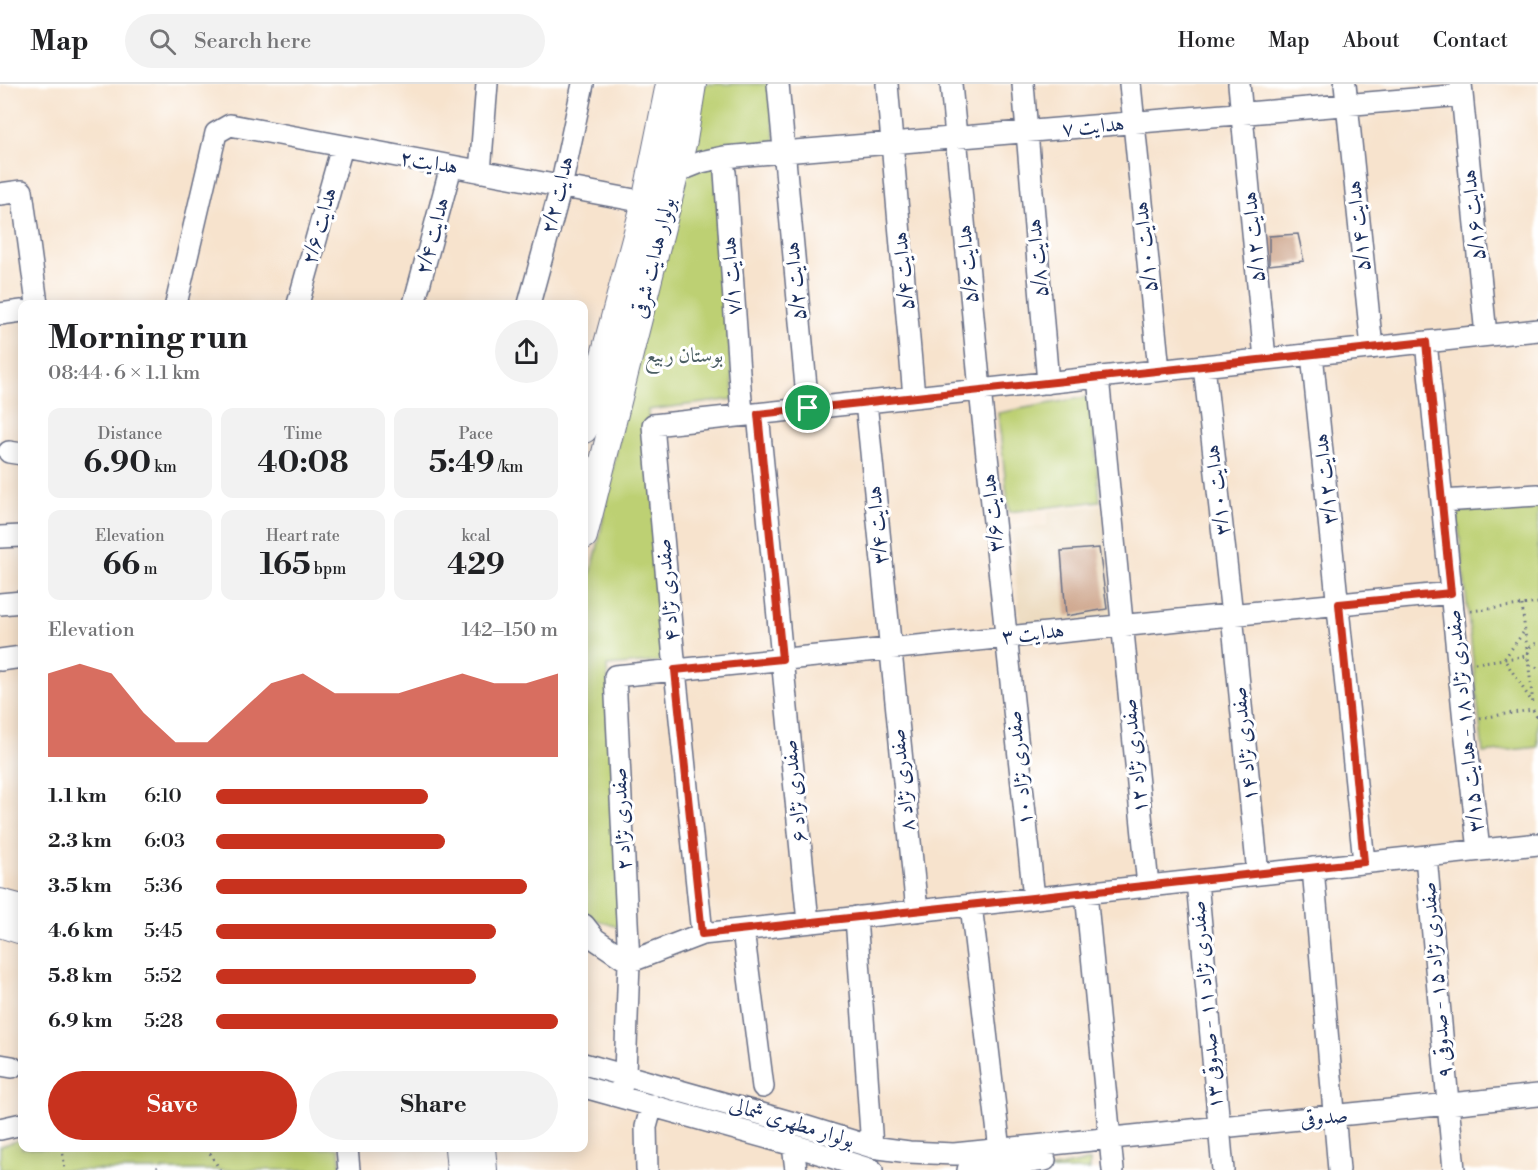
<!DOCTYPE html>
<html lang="en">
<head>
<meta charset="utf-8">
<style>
  :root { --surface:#fff; --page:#f2f2f2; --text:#202124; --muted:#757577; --line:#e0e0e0; --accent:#c8321e }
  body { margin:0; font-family:"Libre Bodoni",Amiri,serif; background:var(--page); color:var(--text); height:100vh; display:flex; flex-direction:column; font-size:22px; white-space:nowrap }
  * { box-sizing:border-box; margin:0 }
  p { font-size:20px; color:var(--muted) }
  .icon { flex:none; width:33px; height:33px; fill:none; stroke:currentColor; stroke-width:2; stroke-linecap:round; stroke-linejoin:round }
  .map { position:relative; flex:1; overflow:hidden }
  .side { position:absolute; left:18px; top:216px; width:570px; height:852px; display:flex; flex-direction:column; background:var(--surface); border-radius:12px; box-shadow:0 3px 15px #0003 }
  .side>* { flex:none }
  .pin { position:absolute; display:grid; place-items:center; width:51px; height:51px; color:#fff; margin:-26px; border:3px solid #fff; border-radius:50%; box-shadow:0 2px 6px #0007 }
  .round { display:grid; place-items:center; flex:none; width:63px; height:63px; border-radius:32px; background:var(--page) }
  .overview { display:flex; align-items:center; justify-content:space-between; height:102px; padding:0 30px }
  h1 { font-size:33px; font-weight:700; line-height:45px }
  .figures { display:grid; grid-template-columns:repeat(3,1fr); gap:9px; height:102px; padding:6px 30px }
  .figures div { display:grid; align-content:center; border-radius:12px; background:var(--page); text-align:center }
  .figures b { font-size:30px; font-weight:700 }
  .figures small { font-size:16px; font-weight:400 }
  .figures p { font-size:16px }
  .chart { height:168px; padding:12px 30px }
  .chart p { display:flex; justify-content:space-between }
  .chart svg { width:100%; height:108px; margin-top:6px; fill:var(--accent); opacity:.7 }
  .cta { display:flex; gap:12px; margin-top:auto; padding:12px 30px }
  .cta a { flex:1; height:69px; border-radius:36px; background:var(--accent); color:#fff; font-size:24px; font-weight:700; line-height:69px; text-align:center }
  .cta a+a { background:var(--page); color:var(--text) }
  ul { padding:0 30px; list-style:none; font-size:20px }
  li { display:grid; grid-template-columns:96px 72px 1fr; align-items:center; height:45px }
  li i { height:15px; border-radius:8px; background:var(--accent) }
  header { display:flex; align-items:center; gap:36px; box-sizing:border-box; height:84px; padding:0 30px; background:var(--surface); border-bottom:2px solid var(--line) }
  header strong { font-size:28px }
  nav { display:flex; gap:33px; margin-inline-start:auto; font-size:21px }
  .search { width:420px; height:54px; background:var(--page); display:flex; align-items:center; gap:15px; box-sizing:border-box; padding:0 21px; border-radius:33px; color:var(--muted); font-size:22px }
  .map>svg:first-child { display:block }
  .built { fill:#ebd8ba }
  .green { fill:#bdd073; stroke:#6c8068; stroke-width:1.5 }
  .building { fill:#cca388 }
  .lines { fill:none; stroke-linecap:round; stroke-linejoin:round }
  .minor-casing { stroke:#686e85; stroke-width:24 }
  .major-casing { stroke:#686e85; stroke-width:28 }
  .path { stroke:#686e85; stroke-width:3; stroke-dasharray:1.5 4.5; stroke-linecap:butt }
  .minor { stroke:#fff; stroke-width:21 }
  .major { stroke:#fff; stroke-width:26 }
  .route-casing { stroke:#fff; stroke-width:12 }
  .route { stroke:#c8321e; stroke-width:8 }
  .labels { text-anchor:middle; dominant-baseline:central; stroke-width:6; stroke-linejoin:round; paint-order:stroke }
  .street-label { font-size:21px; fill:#1b2f5e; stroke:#fff }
  .park-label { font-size:21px; fill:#4c5f64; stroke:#fff }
</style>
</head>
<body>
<header>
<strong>Map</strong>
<div class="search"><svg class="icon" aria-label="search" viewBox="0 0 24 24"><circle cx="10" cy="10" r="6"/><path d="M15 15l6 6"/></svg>Search here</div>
<nav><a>Home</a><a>Map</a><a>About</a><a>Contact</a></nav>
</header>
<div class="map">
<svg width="1538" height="1086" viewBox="0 0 1538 1086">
  <rect width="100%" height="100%" fill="#fff"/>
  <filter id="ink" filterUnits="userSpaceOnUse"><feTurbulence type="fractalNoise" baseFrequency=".0167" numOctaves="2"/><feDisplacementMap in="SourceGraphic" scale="12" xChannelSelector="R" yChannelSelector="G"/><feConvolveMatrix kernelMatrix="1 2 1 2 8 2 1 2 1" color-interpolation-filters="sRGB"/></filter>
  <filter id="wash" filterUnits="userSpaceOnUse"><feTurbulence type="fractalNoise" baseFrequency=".008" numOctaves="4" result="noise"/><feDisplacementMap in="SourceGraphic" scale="24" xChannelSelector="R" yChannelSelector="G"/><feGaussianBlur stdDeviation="1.35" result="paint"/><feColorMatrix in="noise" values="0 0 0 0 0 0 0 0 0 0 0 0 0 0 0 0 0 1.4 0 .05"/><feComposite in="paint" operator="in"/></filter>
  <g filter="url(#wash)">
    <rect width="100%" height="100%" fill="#f7e3cd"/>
    <path class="built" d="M1103 421 1114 533 1020 543 1012 445 1047 441 1048 427Z"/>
    <path class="green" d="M704 0H770L775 57 735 64 715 85 734 315 648 326 665 577 607 582 623 845 588 833 584 823V515L597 466 632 287Z
      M1091 312 1100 417 1009 428 998 329Z
      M1538 420V663L1483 669 1457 428Z
      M22 1055V1064H339L341 1086H0V1062Z
      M1090 1077V1086H1044Z"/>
    <g id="blocks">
      <path class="building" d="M1298 150 1304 177 1269 181V152Z
        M1099 464 1107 525 1066 532 1061 467Z"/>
    </g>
  </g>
  <g filter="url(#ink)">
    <use href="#blocks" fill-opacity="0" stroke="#686e85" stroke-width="1.5"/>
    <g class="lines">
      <g class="minor-casing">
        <path id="minor" d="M778 0 808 324
          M887 0 914 313
          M951 0 980 306 1034 814
          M1023 0 1048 299
          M1130 0 1159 286
          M1239 0 1265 275
          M1345 0 1372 264
          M1461 0 1486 251
          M480 88 487 0
          M676 88 701 78 724 73 1462 11
          M725 88 742 331
          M0 110 22 107 37 220
          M176 220 216 49 230 41 645 118
          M298 220 342 63
          M414 220 451 83
          M529 220 561 103 583 0
          M0 230 22 227
          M1426 258 1464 637 1479 766
          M1312 270 1364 778
          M1204 282 1232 531 1258 790
          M1098 293 1148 802
          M866 318 917 827
          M758 330 808 838
          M9 368 22 370
          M1442 417 1538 411
          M0 453 22 452
          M0 520 22 518
          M0 576 22 573
          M1426 772 1454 1086
          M1313 784 1339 1086
          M1197 797 1223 1086
          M1086 809 1113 1086
          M971 821 1000 1066
          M856 833 872 1063
          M584 841 595 855 629 878
          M743 846 763 1003
          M702 850 675 586 653 341 1538 246
          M629 878 702 850 1538 760
          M584 980 794 1039 872 1063 909 1068 954 1070 1538 1011
          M0 981 12 983
          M584 1003 793 1061 872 1086
          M619 1012 625 990 629 878 615 592 1451 509
          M0 1045 22 1040
          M793 1061 796 1086
          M347 1064 349 1086
          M647 1086 646 1043 652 1021
          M968 1086 1045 1076"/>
      </g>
      <g class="major-casing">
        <path id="major" d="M584 346 645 118 669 0
          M584 452 684 56 693 0
          M0 818 22 824
          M0 840 22 847
          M458 1064 460 1086
          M482 1064 484 1086"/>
      </g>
      <path class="path" d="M1522 521 1533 620
        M1471 527 1538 519
        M1523 549 1504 575 1532 618
        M1528 569 1530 563 1538 558
        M1528 575 1531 581 1538 584
        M1475 579 1527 572
        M1533 626 1538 635
        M1480 634 1532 626
        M62 1064 65 1086
        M207 1064 220 1086
        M151 1086 159 1083 162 1086"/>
      <use href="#minor" class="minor"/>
      <use href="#major" class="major"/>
    </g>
  </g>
  <g class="lines" filter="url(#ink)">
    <g class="route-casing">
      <path id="route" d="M1426 258 1451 509 1339 520 1364 778 702 850 675 586 782 575 758 330Z"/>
    </g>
    <use href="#route" class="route"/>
  </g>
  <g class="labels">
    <g class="street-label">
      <text transform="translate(1093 43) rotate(-5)">هدایت ۷</text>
      <text transform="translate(429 79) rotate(10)">هدایت۲</text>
      <text transform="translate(558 111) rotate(-76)">هدایت ۲/۲</text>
      <text transform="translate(1474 131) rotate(-96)">هدایت ۵/۱۶</text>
      <text transform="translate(320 142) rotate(-74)">هدایت ۲/۶</text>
      <text transform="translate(1359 142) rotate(-96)">هدایت ۵/۱۴</text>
      <text transform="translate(433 152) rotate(-75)">هدایت ۲/۴</text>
      <text transform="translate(1254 153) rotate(-95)">هدایت ۵/۱۲</text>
      <text transform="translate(1146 163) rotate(-96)">هدایت ۵/۱۰</text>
      <text transform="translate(654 174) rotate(-76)">بولوار هدایت شرقی</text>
      <text transform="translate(1038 174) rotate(-95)">هدایت ۵/۸</text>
      <text transform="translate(968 180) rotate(-95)">هدایت ۵/۶</text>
      <text transform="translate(904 187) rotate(-95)">هدایت ۵/۴</text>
      <text transform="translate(732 192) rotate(-94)">هدایت ۷/۱</text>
      <text transform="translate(796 197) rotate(-95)">هدایت ۵/۲</text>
      <text transform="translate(1326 395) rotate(-96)">هدایت ۳/۱۲</text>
      <text transform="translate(1218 406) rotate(-97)">هدایت ۳/۱۰</text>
      <text transform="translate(993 429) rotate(-96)">هدایت ۳/۶</text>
      <text transform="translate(878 441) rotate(-95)">هدایت ۳/۴</text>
      <text transform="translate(668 506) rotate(-95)">صفدری نژاد ۴</text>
      <text transform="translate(1033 550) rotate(-6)">هدایت ۳</text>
      <text transform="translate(1465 637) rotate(-96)">صفدری نژاد ۱۸ - هدایت ۳/۱۵</text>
      <text transform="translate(1245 660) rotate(-96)">صفدری نژاد ۱۴</text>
      <text transform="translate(1135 672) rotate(-96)">صفدری نژاد ۱۲</text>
      <text transform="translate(1020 684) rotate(-96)">صفدری نژاد ۱۰</text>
      <text transform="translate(903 696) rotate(-96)">صفدری نژاد ۸</text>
      <text transform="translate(795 707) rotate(-96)">صفدری نژاد ۶</text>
      <text transform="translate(622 735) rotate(-93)">صفدری نژاد ۲</text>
      <text transform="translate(1437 896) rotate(-95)">صفدری نژاد ۱۵ - صدوقی ۹</text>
      <text transform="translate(1207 921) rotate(-95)">صفدری نژاد ۱۱ - صدوقی ۱۳</text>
      <text transform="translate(1324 1034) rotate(-6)">صدوقی</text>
      <text transform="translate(792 1039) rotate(17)">بولوار مطهری شمالی</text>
    </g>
    <g class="park-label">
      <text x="684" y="272">بوستان ربیع</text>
    </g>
  </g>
</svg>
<div class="pin" style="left:808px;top:324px;background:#1e9e55"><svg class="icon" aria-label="arrive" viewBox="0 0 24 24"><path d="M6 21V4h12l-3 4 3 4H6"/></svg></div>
<section class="side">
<div class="overview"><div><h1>Morning run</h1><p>08:44 · 6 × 1.1 km</p></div><a class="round"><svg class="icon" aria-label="share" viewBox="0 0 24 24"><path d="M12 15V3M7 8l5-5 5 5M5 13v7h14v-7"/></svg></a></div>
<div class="figures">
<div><p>Distance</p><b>6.90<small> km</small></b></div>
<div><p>Time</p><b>40:08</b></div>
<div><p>Pace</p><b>5:49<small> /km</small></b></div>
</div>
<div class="figures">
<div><p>Elevation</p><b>66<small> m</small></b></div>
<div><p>Heart rate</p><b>165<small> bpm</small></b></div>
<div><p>kcal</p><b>429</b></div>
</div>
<div class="chart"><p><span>Elevation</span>142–150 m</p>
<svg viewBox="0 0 160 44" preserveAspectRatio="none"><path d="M0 44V10L10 6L20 10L30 26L40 38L50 38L60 26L70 14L80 10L90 18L100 18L110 18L120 14L130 10L140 14L150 14L160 10V44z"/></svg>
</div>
<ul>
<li><b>1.1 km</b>6:10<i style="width:62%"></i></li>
<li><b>2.3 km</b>6:03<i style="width:67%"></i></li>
<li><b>3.5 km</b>5:36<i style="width:91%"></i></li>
<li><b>4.6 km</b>5:45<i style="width:82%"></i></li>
<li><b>5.8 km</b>5:52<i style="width:76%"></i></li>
<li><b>6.9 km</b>5:28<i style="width:100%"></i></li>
</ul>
<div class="cta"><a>Save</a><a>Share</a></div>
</section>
</div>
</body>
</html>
